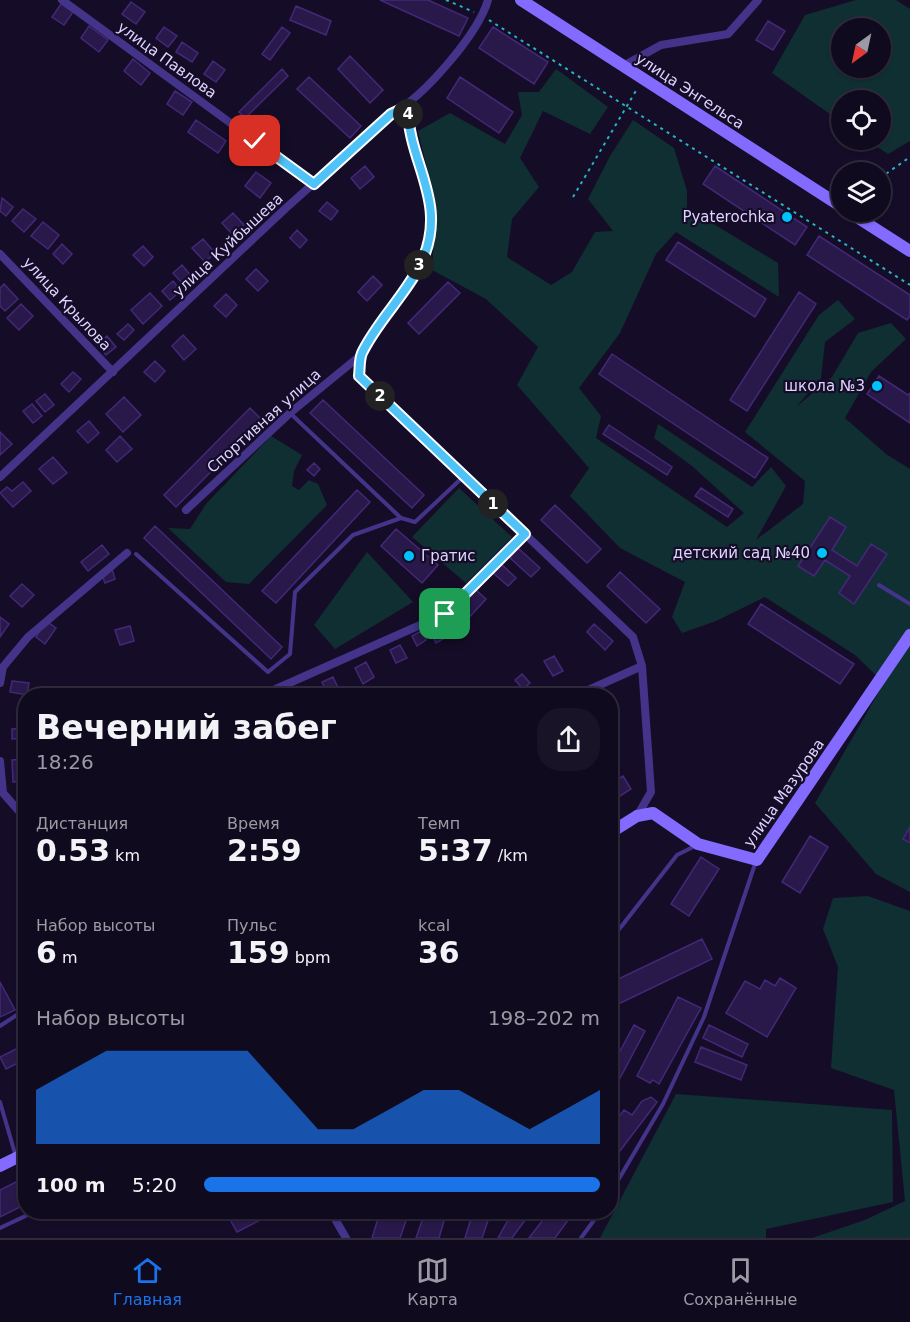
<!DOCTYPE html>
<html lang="ru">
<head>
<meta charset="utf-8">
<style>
  :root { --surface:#100a1e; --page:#191327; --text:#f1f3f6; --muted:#9c9aa4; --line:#302b3c; --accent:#1a73e8 }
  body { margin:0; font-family:"DejaVu Sans",sans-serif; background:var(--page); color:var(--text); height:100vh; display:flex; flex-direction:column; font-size:22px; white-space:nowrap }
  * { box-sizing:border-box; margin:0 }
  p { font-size:20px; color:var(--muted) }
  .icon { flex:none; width:33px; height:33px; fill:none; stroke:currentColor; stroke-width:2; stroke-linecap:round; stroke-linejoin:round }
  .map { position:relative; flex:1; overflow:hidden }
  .panel { position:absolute; left:18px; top:688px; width:600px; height:531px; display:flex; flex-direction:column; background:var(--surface); border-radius:24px; box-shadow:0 2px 4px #0004,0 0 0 2px var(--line) }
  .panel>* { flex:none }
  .needle { width:39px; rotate:213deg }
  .controls { position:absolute; left:831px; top:18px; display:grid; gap:12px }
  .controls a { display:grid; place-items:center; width:60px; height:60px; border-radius:50%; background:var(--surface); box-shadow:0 2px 4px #0004,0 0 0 2px var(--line); font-size:30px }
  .pin { position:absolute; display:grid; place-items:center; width:51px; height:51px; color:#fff; margin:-26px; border-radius:12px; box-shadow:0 3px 9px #0006 }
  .km { position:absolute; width:30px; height:30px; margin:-15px; border-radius:50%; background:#222; color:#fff; font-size:16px; line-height:30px; text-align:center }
  .round { display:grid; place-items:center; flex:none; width:63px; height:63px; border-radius:24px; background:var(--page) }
  .head { display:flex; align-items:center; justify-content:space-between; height:102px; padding:0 18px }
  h1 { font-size:33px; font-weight:700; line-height:45px }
  .figures { display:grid; grid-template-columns:repeat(3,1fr); gap:9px; height:102px; padding:6px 18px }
  .figures div { display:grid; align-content:center }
  .figures b { font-size:30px; font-weight:700 }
  .figures small { font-size:16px; font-weight:400 }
  .figures p { font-size:16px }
  .chart { height:168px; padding:12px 18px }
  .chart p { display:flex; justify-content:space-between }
  .chart svg { width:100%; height:108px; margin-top:6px; fill:var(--accent); opacity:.7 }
  ul { padding:0 18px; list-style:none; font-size:20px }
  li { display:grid; grid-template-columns:96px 72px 1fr; align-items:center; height:45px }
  li i { height:15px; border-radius:8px; background:var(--accent) }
  .menu { display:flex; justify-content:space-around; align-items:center; height:84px; border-top:2px solid var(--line); background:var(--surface); font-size:16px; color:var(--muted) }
  .menu a { display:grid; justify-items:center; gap:3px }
  .menu .current { color:var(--accent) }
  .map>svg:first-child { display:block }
  .green { fill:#102f32; fill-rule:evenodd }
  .building { fill:#29184a; stroke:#432878; stroke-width:1.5 }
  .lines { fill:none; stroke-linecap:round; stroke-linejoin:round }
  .path { stroke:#25b6c2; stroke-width:2; stroke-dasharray:3 4.5; stroke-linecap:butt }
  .lane { stroke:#43348a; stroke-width:4 }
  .street { stroke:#43348a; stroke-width:8 }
  .secondary { stroke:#836bff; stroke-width:12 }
  .route-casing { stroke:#fff; stroke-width:12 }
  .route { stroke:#4fc3f7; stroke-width:8 }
  .poi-dot { fill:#00c2ff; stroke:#150d28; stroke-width:2 }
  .labels { text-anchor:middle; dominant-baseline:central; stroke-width:4.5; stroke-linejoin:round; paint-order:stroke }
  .street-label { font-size:15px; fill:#dfd4ff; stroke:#150d28 }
  .poi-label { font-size:15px; fill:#dfd4ff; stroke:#150d28; text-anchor:end }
</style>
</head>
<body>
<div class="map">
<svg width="910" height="1238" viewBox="0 0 910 1238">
  <rect width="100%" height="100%" fill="#150d28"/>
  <path class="green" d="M856 0H896L910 9V141L888 154 867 140H880V100H842L841 122 772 73 805 15ZM880 28V68H842V28Z
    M556 69 608 107 590 134 543 111 520 158 539 187 512 219 507 257 551 285 572 272 595 232 613 231 588 199 610 156 633 120 674 148 687 191V208L778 263 779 297 676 232 656 254 620 333 579 388 601 416 596 438 727 527 744 513 692 466 654 438 658 424 752 487 771 467 786 486 756 540 803 504 805 481 745 432 819 315 838 300 855 319 825 342 821 378 796 407 832 377 858 333 891 323 906 339 871 372 845 418 886 454 910 469V892L876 874 815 803 884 683 855 655 765 597 716 621 682 633 672 617 685 582 620 548 570 496 589 468 517 385 538 347 486 299 432 270 436 205 418 131 450 113 505 144 522 115 518 92H539Z
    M271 436 302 455 294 471 292 486 299 490 309 480 318 484 327 505 249 584 226 582 168 528 190 529 206 504Z
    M459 488 512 537 466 583 412 537Z
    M367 552 413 602 335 649 314 625Z
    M868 896 910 911V1238H812L865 1220 905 1201 894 1090 831 1068 838 967 823 929 833 898Z
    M676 1094 892 1110 893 1202 766 1229V1238H600Z"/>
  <path class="building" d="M380 0H428L468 18 459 36Z
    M131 2 145 12 136 24 122 14Z
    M61 4 73 12 64 25 52 17Z
    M296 6 331 21 326 35 290 20Z
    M768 21 785 31 773 50 756 40Z
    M89 26 108 40 99 52 81 38Z
    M164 27 177 36 168 47 156 38Z
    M282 27 290 33 270 60 262 54Z
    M493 27 548 62 534 84 479 48Z
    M182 42 198 53 192 62 176 52Z
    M350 56 383 90 370 103 338 69Z
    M133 59 150 73 141 85 124 71Z
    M213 61 225 70 216 82 204 74Z
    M282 69 288 76 245 118 239 112Z
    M309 77 361 126 350 138 297 89Z
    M460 77 513 112 499 133 447 98Z
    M175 91 192 102 183 115 167 104Z
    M196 120 226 141 218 153 188 132Z
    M365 166 374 177 360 189 351 178Z
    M715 166 807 227 795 245 703 184Z
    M256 172 271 183 260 198 245 186Z
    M2 198 13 207 6 216 0 211Z
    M327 202 338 211 331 220 319 211Z
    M23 209 36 219 24 232 12 221Z
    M233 213 244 225 233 235 222 223Z
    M43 222 59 235 48 249 31 236Z
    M297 230 307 240 300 248 290 238Z
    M819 236 910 295V316L907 320 807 255Z
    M203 239 215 253 205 262 192 248Z
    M678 242 766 299 755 317 666 260Z
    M62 244 72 254 63 264 53 254Z
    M143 246 153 257 144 266 133 255Z
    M182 265 191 276 183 284 173 273Z
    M256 269 268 281 258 291 246 279Z
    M373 276 382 285 367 301 358 292Z
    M173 281 181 291 170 300 162 291Z
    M448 282 460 293 419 334 408 323Z
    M4 284 18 299 5 311 0 306V288Z
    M799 292 816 304 747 411 730 400Z
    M150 293 162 306 143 324 131 310Z
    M226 294 237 305 226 317 214 306Z
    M21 304 33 316 19 330 7 318Z
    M128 324 134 330 124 340 117 334Z
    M183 335 196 349 184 360 172 346Z
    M107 336 116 347 106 355 97 344Z
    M612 354 768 458 755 478 599 374Z
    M155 361 165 371 155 382 144 372Z
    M73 372 81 379 69 392 61 384Z
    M879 376 908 395 910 393V423L867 394Z
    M45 394 54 405 45 412 36 401Z
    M124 397 141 415 123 432 106 414Z
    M323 400 424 495 412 508 310 413Z
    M32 404 42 416 33 423 23 411Z
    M250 408 262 420 176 507 164 495Z
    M89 421 99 433 88 443 77 431Z
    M609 425 672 467 667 475 603 434Z
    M0 432 12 444 0 455Z
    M120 436 132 449 117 462 106 450Z
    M53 457 67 473 53 484 39 469Z
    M314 463 320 469 314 476 307 470Z
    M23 482 31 491 13 507 0 493 7 487 12 491Z
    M701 488 733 509 728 517 695 496Z
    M357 490 370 502 276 603 262 591Z
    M555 505 601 549 587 563 541 520Z
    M830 517 846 527 832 550 857 566 871 544 887 554 854 604 839 593 850 576 825 560 814 576 798 566Z
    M155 526 282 647 271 659 144 538Z
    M396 529 438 565 422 583 381 546Z
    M102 545 109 554 88 571 81 562Z
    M518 548 540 568 531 577 510 558Z
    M500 563 516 578 508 586 492 572Z
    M112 569 115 579 105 583 101 572Z
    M620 572 660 609 646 623 607 586Z
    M22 584 34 595 22 607 10 596Z
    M475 589 486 599 465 622 454 612Z
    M761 604 854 664 840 684 748 624Z
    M0 617 9 624 0 637Z
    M46 621 56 628 45 644 36 637Z
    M441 621 450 635 436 643 428 628Z
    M594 624 613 641 605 650 587 632Z
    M130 626 134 641 120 645 115 630Z
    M421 631 426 640 417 646 412 636Z
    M400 645 407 658 396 663 390 650Z
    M554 656 563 671 553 676 544 661Z
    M366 662 374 677 363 684 355 668Z
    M522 674 530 683 523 689 515 680Z
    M333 677 339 690 328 695 322 682Z
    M12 681 29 683 27 695 10 692Z
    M144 688V696H122V690Z
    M486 690 489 696H476Z
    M26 728V738L12 739V729Z
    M25 759 26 781 13 782 12 760Z
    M623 776 631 789 620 796 612 783Z
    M910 827V843L903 839Z
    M810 836 828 847 800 893 782 882Z
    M701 857 719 869 689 916 671 904Z
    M610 894 619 911 610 915Z
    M702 939 712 959 610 1008V983Z
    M780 978 796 988 767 1037 726 1013 745 981 760 989 765 980 775 986Z
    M0 982 15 1010 0 1017Z
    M678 997 701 1008 659 1084 653 1080 650 1083 637 1076Z
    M610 1020 618 1024 610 1039Z
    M634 1025 645 1031 610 1097V1070Z
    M709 1025 748 1044 742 1057 703 1038Z
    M26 1044V1059L6 1069 0 1057Z
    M701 1047 747 1065 741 1080 695 1062Z
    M651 1097 657 1102 610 1164V1128L624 1110 632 1115 642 1101Z
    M26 1177V1204L0 1217V1190Z
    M234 1212H276L237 1232 228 1216Z
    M380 1212H409L400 1238H372Z
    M425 1212H456L454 1216 446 1214 439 1238H416Z
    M473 1212H491L482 1238H465Z
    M531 1212 512 1238H498L508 1220 500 1212Z
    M549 1212H574L555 1238H529Z"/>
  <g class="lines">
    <path class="path" d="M446 0 474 12
      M489 20 910 285
      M880 178 910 157
      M573 197 637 89"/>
    <path class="lane" d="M291 414 401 518
      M136 554 268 672 290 654 295 592 353 535 401 518 415 522 463 477
      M879 585 910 604
      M610 941 677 855 695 846
      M0 1026 26 1009
      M0 1102 16 1157
      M610 1194 663 1104 704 1017 756 861
      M0 1228 34 1212
      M581 1238 600 1212"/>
    <path class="street" d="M62 0 314 184
      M623 66 661 45 728 34 758 0
      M408 106C407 162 449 201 422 261 407 294 378 321 362 353 359 360 360 369 359 376L633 637 642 666 651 792 637 816
      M0 254 113 372
      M0 477 286 208 391 114C423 98 478 34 488 0
      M186 510 290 413 361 355
      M0 683 3 667 28 637 127 553
      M260 696 445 614 524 534
      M575 696 642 666
      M0 761 3 793 26 819
      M331 1212 346 1238"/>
    <path class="secondary" d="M521 0 842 207
      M849 212 910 251
      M610 833 637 816 653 813 698 844 757 860 910 635
      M0 1166 26 1153"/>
  </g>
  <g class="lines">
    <g class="route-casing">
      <path id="route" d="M255 141 314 184 391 114 408 106C407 162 449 201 422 261 407 294 377 321 362 353 359 360 360 369 359 376L525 534 445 614"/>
    </g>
    <use href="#route" class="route"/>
  </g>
  <g class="poi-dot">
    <circle cx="787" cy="217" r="6"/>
    <circle cx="877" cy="386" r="6"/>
    <circle cx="822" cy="553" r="6"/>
    <circle cx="409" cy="556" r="6"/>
  </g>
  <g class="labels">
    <g class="street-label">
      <text transform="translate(167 60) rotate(36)">улица Павлова</text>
      <text transform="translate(690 91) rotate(33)">улица Энгельса</text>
      <text transform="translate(228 245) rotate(-43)">улица Куйбышева</text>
      <text transform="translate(67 304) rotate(47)">улица Крылова</text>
      <text transform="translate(264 421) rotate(-42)">Спортивная улица</text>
      <text transform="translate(784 793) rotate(-55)">улица Мазурова</text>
    </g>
    <g class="poi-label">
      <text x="775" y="217">Pyaterochka</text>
      <text x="865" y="386">школа №3</text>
      <text x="810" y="553">детский сад №40</text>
      <text x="421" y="556" text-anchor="start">Гратис</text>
    </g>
  </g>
</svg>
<div class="controls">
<a><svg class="needle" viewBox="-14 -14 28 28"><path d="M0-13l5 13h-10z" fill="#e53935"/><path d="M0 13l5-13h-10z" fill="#9c9aa4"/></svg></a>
<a><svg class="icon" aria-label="locate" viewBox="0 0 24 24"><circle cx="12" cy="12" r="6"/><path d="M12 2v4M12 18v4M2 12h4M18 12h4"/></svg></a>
<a><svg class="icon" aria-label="layers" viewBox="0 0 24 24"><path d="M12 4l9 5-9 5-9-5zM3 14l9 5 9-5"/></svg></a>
</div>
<div class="pin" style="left:445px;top:614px;background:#1e9e55"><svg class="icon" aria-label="arrive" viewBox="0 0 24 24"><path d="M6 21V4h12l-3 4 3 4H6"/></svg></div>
<div class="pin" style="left:255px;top:141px;background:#d93025"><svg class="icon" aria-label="check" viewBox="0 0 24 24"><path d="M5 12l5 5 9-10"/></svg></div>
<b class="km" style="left:493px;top:504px">1</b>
<b class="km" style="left:380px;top:396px">2</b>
<b class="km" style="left:419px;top:265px">3</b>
<b class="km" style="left:408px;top:114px">4</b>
<section class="panel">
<div class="head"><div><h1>Вечерний забег</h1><p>18:26</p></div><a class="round"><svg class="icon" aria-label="share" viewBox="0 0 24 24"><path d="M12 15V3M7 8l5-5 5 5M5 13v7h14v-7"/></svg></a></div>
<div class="figures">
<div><p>Дистанция</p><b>0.53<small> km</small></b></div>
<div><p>Время</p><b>2:59</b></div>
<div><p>Темп</p><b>5:37<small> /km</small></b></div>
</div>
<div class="figures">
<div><p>Набор высоты</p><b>6<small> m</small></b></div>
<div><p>Пульс</p><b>159<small> bpm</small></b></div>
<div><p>kcal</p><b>36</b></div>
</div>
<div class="chart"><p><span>Набор высоты</span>198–202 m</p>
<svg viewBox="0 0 160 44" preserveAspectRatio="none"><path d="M0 44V22L10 14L20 6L30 6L40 6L50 6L60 6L70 22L80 38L90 38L100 30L110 22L120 22L130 30L140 38L150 30L160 22V44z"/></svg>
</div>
<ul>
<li><b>100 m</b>5:20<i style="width:100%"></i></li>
</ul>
</section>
</div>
<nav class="menu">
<a class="current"><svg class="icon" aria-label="home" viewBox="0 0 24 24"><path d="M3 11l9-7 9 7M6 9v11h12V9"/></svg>Главная</a>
<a><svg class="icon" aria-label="map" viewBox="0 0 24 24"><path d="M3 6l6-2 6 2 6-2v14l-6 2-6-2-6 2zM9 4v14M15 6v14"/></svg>Карта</a>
<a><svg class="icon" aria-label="saved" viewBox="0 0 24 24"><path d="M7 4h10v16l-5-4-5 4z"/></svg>Сохранённые</a>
</nav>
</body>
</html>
